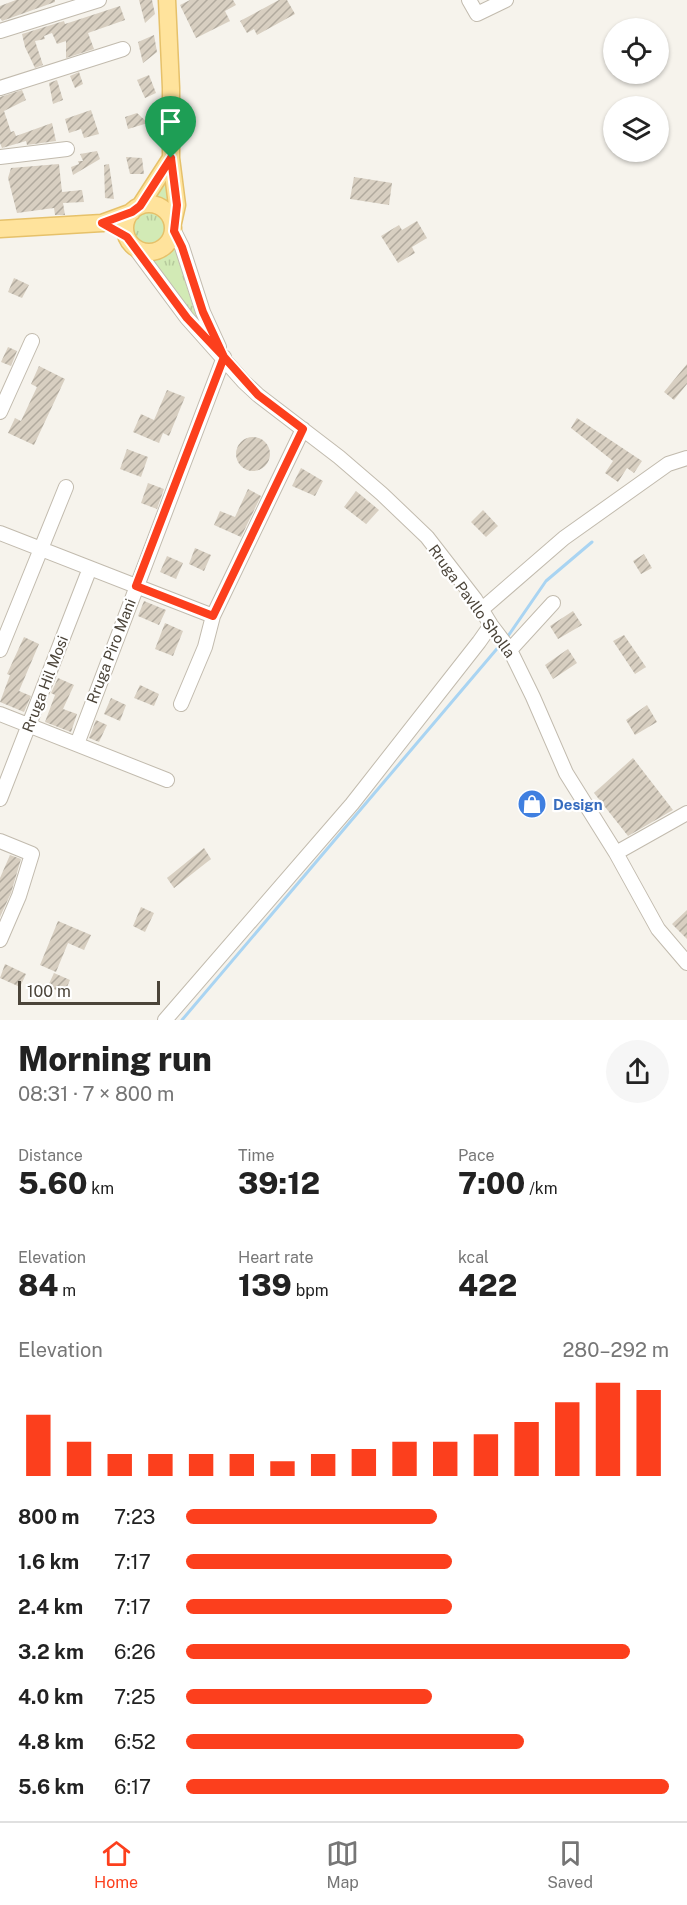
<!DOCTYPE html>
<html lang="en">
<head>
<meta charset="utf-8">
<style>
  :root { --surface:#fff; --page:#f6f6f6; --text:#222; --muted:#767676; --line:#e0e0e0; --accent:#fc3f1d }
  body { margin:0; font-family:"Public Sans",sans-serif; background:var(--page); color:var(--text); height:100vh; display:flex; flex-direction:column; font-size:22px; white-space:nowrap }
  * { box-sizing:border-box; margin:0 }
  p { font-size:20px; color:var(--muted) }
  .icon { flex:none; width:33px; height:33px; fill:none; stroke:currentColor; stroke-width:2; stroke-linecap:round; stroke-linejoin:round }
  .map { position:relative; height:1020px; overflow:hidden }
  .sheet { display:flex; flex-direction:column; background:var(--surface); flex:1 }
  .sheet>* { flex:none }
  .controls { position:absolute; left:603px; top:18px; display:grid; gap:12px }
  .controls a { display:grid; place-items:center; width:66px; height:66px; border-radius:50%; background:var(--surface); box-shadow:0 2px 4px #0004; font-size:30px }
  .scale { position:absolute; left:18px; bottom:15px; width:142px; box-sizing:border-box; padding-left:6px; border:3px solid #4b4439; border-top:0; font-size:16px; line-height:21px; white-space:nowrap; color:#4b4439; -webkit-text-stroke:4px #fff; paint-order:stroke }
  .pin { position:absolute; display:grid; place-items:center; width:51px; height:51px; color:#fff; margin:-62px -26px; border-radius:50% 50% 50% 0; rotate:-45deg; box-shadow:0 0 6px #0007 }
  .pin .icon { rotate:45deg }
  .round { display:grid; place-items:center; flex:none; width:63px; height:63px; border-radius:32px; background:var(--page) }
  .overview { display:flex; align-items:center; justify-content:space-between; height:102px; padding:0 18px }
  h1 { font-size:33px; font-weight:800; line-height:45px }
  .figures { display:grid; grid-template-columns:repeat(3,1fr); gap:9px; height:102px; padding:6px 18px }
  .figures div { display:grid; align-content:center }
  .figures b { font-size:30px; font-weight:800 }
  .figures small { font-size:16px; font-weight:400 }
  .figures p { font-size:16px }
  .chart { height:168px; padding:12px 18px }
  .chart p { display:flex; justify-content:space-between }
  .chart svg { width:100%; height:108px; margin-top:6px; stroke:var(--accent); stroke-width:6 }
  ul { padding:0 18px; list-style:none; font-size:20px }
  li { display:grid; grid-template-columns:96px 72px 1fr; align-items:center; height:45px }
  li i { height:15px; border-radius:8px; background:var(--accent) }
  .tab-bar { display:flex; justify-content:space-around; align-items:center; height:84px; border-top:2px solid var(--line); background:var(--surface); font-size:16px; color:var(--muted) }
  .tab-bar a { display:grid; justify-items:center; gap:3px }
  .tab-bar .active { color:var(--accent) }
  .map>svg:first-child { display:block }
  .grass { fill:url(#grass-tufts) }
  .lines { fill:none; stroke-linecap:round; stroke-linejoin:round }
  .stream { stroke:#a9d4f2; stroke-width:3 }
  .building { fill:url(#building-hatch) }
  .minor-casing { stroke:#c2bbae; stroke-width:16 }
  .major-casing { stroke:#e6c16a; stroke-width:19 }
  .minor { stroke:#fff; stroke-width:14 }
  .major { stroke:#ffe39c; stroke-width:16 }
  .route-casing { stroke:#fff; stroke-width:12 }
  .route { stroke:#fc3f1d; stroke-width:8 }
  .labels { text-anchor:middle; dominant-baseline:central; stroke-width:4.5; stroke-linejoin:round; paint-order:stroke }
  .street-label { font-size:15px; fill:#4b4439; stroke:#fff }
  .shop-label { font-size:15px; font-weight:bold; fill:#366cbe; stroke:#fff; text-anchor:start }
</style>
</head>
<body>
<div class="map">
<svg width="687" height="1020" viewBox="0 0 687 1020">
  <defs>
    <pattern id="grass-tufts" width="24" height="20" patternUnits="userSpaceOnUse" patternTransform="scale(1.5)"><rect width="24" height="20" fill="#d2eab5"/><path d="M3 7l-1-3M5 7V3M7 7l1-3M15 17l-1-3M17 17v-4M19 17l1-3" fill="none" stroke="#b6ca9c"/></pattern>
    <pattern id="building-hatch" width="6" height="6" patternUnits="userSpaceOnUse" patternTransform="scale(1.5)"><rect width="6" height="6" fill="#d8cfc1"/><path d="M-1 1l2-2M0 6l6-6M5 7l2-2" fill="none" stroke="#b1aa9e"/></pattern>
  </defs>
  <rect width="100%" height="100%" fill="#f6f3ec"/>
  <path class="grass" d="M168 170 169 207 158 201H149Z
    M133 229a17 17 0 1 1 34 0a17 17 0 1 1-34 0Z
    M173 243 197 319 150 260 165 255Z"/>
  <g class="lines">
    <path class="stream" d="M506 639 546 581 592 542
      M182 1020 501 644"/>
  </g>
  <path class="building" d="M16 0H55V2L2 21 0 18V6Z
    M139 0H152L155 14 145 23Z
    M190 0H233L236 5 225 11 230 21 196 38 180 5Z
    M279 0H287L295 14 257 35 254 29 247 33 240 21Z
    M120 6 125 20 88 33 94 49 66 58V41L57 44 52 33 44 36 45 39 35 41 43 65 35 68 25 47 22 34 64 21 65 24Z
    M154 35 157 52 143 63 138 42Z
    M79 72 83 84 75 88 70 76Z
    M149 75 156 93 145 98 137 80Z
    M57 80 63 100 53 104 49 83Z
    M22 90 26 100 4 111 11 132 14 131 16 136 52 123 56 141 27 145 26 141 2 148 0 143V97Z
    M91 110 99 134 84 138 81 129 69 133 65 119Z
    M137 113 148 123 128 129 125 117Z
    M97 151 100 159 73 175 71 167 79 164 78 161H83L80 154Z
    M126 157 142 158 144 174H130Z
    M59 164 62 192 82 190 84 202 63 203 65 215H55L54 208 17 213 8 178 11 168Z
    M109 164 112 184 114 199 105 198 104 165Z
    M354 177 392 183 389 205 350 199Z
    M417 221 427 238 412 247 415 253 398 263 381 236 399 225 402 230Z
    M14 278 29 285 22 298 8 292Z
    M8 347 17 351 11 366 1 362Z
    M687 364V384L674 400 664 392Z
    M39 366 65 379 34 445 8 433 15 418 21 421 37 387 31 384Z
    M167 390 185 397 169 436 163 433 159 443 133 432 141 414 154 420Z
    M577 418 642 461 634 473 627 468 618 482 605 473 613 461 571 428Z
    M236 454a17 17 0 1 1 34 0a17 17 0 1 1-34 0Z
    M127 449 148 457 141 477 120 469Z
    M301 468 323 481 315 496 292 486Z
    M148 483 164 489 157 509 141 503Z
    M248 489 261 496 241 537 214 525 220 511 235 517Z
    M356 491 379 510 366 524 344 507Z
    M483 510 498 526 486 537 471 522Z
    M195 548 211 555 204 571 189 564Z
    M644 554 652 568 641 574 633 561Z
    M167 556 183 563 176 579 160 572Z
    M144 601 166 610 159 625 138 616Z
    M573 611 582 625 558 639 550 626Z
    M165 623 183 631 173 656 155 649Z
    M624 635 646 667 635 674 613 641Z
    M24 637 39 644 19 691 31 696 24 712 0 702 10 675 7 674Z
    M568 649 577 663 553 679 545 665Z
    M58 678 74 685 63 709 77 714 71 732 45 722 55 695 51 693Z
    M140 685 159 694 154 706 134 698Z
    M111 698 126 705 120 721 104 714Z
    M647 705 657 722 635 735 626 720Z
    M96 720 107 725 99 742 89 738Z
    M633 758 673 810 628 836 594 793Z
    M204 848 211 859 174 888 167 878Z
    M10 855 21 859 11 893 0 917V878Z
    M141 907 154 913 145 932 133 926Z
    M687 910V939L672 924Z
    M58 921 91 935 84 950 68 943 56 972 40 965Z
    M5 964 26 974 20 987 0 978Z
    M54 973 70 980 64 994 48 986Z"/>
  <g class="lines">
    <g class="minor-casing">
      <path id="minor" d="M469 0 477 14 506 0
        M0 31 99 0
        M0 88 123 49
        M0 157 67 149
        M174 231 182 247 203 312 219 347
        M135 248 187 318 244 382 258 395 339 457 382 494 427 537 475 599 491 625 510 650 533 697 566 773 616 853 658 929 687 963
        M0 412 32 341
        M0 533 213 616
        M481 610 564 538 668 464 687 458
        M0 650 66 487
        M510 650 553 603
        M181 704 205 647 213 616 303 429
        M0 714 167 780
        M77 744 224 357
        M0 799 90 568
        M0 841 32 854 19 896 0 940
        M616 853 687 813
        M165 1020 352 804 479 642 491 625"/>
    </g>
    <g class="major-casing">
      <path id="major" d="M167 0 171 88V158L177 205 173 223
        M125 228a24 24 0 1 1 48 0a24 24 0 1 1-48 0Z
        M140 206 171 158
        M0 229 102 223 132 212"/>
    </g>
    <use href="#minor" class="minor"/>
    <use href="#major" class="major"/>
  </g>
  <g class="lines">
    <g class="route-casing">
      <path id="route" d="M171 158 140 206 132 212 102 223 127 237 187 318 224 357 136 586 213 616 303 429 258 395 224 357 203 312 182 247 174 231 177 205 171 158"/>
    </g>
    <use href="#route" class="route"/>
  </g>
  <defs>
    <g id="shop-disc" transform="scale(1.5)"><circle r="9.5" fill="#3f7fe0" stroke="#fff"/><path d="M-5-2.5h2.3a2.7 3.5 0 0 1 5.4 0H5L5.5 6h-11ZM-1.5-2.5h3a1.5 2.3 0 0 0-3 0Z" fill="#fff"/></g>
  </defs>
  <g fill-rule="evenodd">
    <use href="#shop-disc" x="532" y="804"/>
  </g>
  <g class="labels">
    <g class="street-label">
      <text transform="translate(472 601) rotate(54)">Rruga Pavllo Sholla</text>
      <text transform="translate(111 651) rotate(-69)">Rruga Piro Mani</text>
      <text transform="translate(45 684) rotate(-69)">Rruga Hil Mosi</text>
    </g>
    <g class="shop-label">
      <text x="553" y="804">Design</text>
    </g>
  </g>
</svg>
<div class="controls">
<a><svg class="icon" aria-label="locate" viewBox="0 0 24 24"><circle cx="12" cy="12" r="6"/><path d="M12 2v4M12 18v4M2 12h4M18 12h4"/></svg></a>
<a><svg class="icon" aria-label="layers" viewBox="0 0 24 24"><path d="M12 4l9 5-9 5-9-5zM3 14l9 5 9-5"/></svg></a>
</div>
<div class="scale">100 m</div>
<div class="pin" style="left:171px;top:158px;background:#1e9e55"><svg class="icon" aria-label="arrive" viewBox="0 0 24 24"><path d="M6 21V4h12l-3 4 3 4H6"/></svg></div>
</div>
<section class="sheet">
<div class="overview"><div><h1>Morning run</h1><p>08:31 · 7 × 800 m</p></div><a class="round"><svg class="icon" aria-label="share" viewBox="0 0 24 24"><path d="M12 15V3M7 8l5-5 5 5M5 13v7h14v-7"/></svg></a></div>
<div class="figures">
<div><p>Distance</p><b>5.60<small> km</small></b></div>
<div><p>Time</p><b>39:12</b></div>
<div><p>Pace</p><b>7:00<small> /km</small></b></div>
</div>
<div class="figures">
<div><p>Elevation</p><b>84<small> m</small></b></div>
<div><p>Heart rate</p><b>139<small> bpm</small></b></div>
<div><p>kcal</p><b>422</b></div>
</div>
<div class="chart"><p><span>Elevation</span>280–292 m</p>
<svg viewBox="0 0 160 44" preserveAspectRatio="none"><path d="M5 44V19M15 44V30M25 44V35M35 44V35M45 44V35M55 44V35M65 44V38M75 44V35M85 44V33M95 44V30M105 44V30M115 44V27M125 44V22M135 44V14M145 44V6M155 44V9"/></svg>
</div>
<ul>
<li><b>800 m</b>7:23<i style="width:52%"></i></li>
<li><b>1.6 km</b>7:17<i style="width:55%"></i></li>
<li><b>2.4 km</b>7:17<i style="width:55%"></i></li>
<li><b>3.2 km</b>6:26<i style="width:92%"></i></li>
<li><b>4.0 km</b>7:25<i style="width:51%"></i></li>
<li><b>4.8 km</b>6:52<i style="width:70%"></i></li>
<li><b>5.6 km</b>6:17<i style="width:100%"></i></li>
</ul>
</section>
<nav class="tab-bar">
<a class="active"><svg class="icon" aria-label="home" viewBox="0 0 24 24"><path d="M3 11l9-7 9 7M6 9v11h12V9"/></svg>Home</a>
<a><svg class="icon" aria-label="map" viewBox="0 0 24 24"><path d="M3 6l6-2 6 2 6-2v14l-6 2-6-2-6 2zM9 4v14M15 6v14"/></svg>Map</a>
<a><svg class="icon" aria-label="saved" viewBox="0 0 24 24"><path d="M7 4h10v16l-5-4-5 4z"/></svg>Saved</a>
</nav>
</body>
</html>
